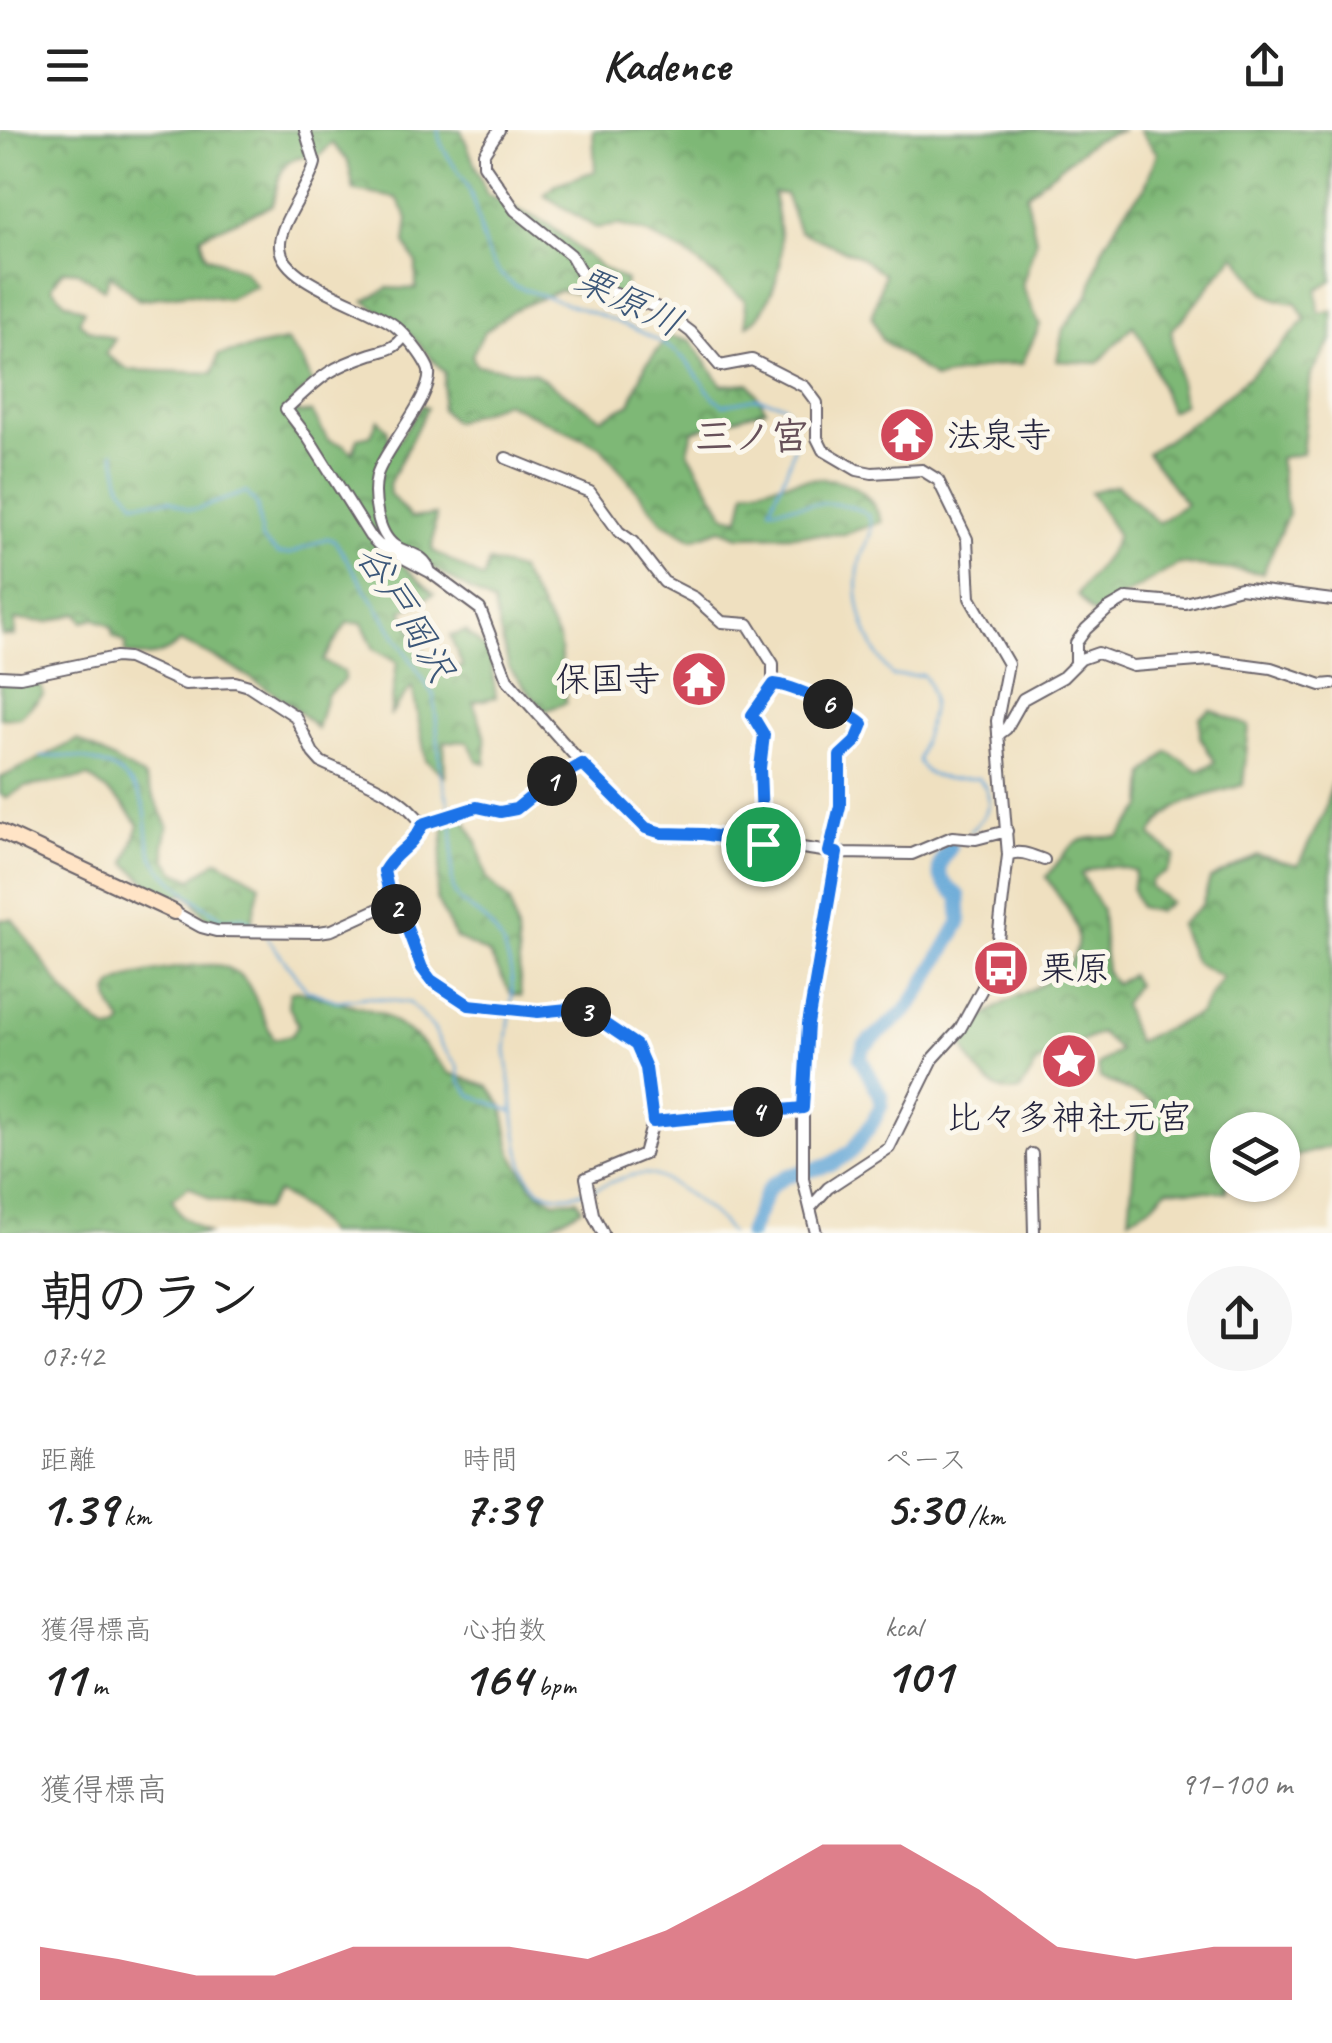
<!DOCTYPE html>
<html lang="ja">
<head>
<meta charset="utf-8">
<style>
  :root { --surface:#fff; --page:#f6f6f6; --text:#222; --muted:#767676; --accent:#d1495b }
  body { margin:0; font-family:Caveat,"Klee One",sans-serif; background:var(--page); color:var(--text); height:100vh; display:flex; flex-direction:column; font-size:38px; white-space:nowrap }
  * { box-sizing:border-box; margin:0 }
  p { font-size:32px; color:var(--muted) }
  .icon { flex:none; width:55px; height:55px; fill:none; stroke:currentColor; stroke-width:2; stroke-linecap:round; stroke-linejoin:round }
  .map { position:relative; height:1103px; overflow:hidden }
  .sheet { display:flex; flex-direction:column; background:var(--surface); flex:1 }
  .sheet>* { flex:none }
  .buttons { position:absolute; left:1210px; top:982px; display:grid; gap:20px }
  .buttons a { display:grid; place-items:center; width:90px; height:90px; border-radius:50%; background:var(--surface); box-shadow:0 2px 8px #0004; font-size:50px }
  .pin { position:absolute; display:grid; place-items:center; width:85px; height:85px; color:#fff; margin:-42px; border:5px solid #fff; border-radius:50%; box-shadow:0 2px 10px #0007 }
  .km { position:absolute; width:50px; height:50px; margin:-25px; border-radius:50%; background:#222; color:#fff; font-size:28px; line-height:50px; text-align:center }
  .round { display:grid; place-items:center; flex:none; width:105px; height:105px; border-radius:52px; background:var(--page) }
  .head { display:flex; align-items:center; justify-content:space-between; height:170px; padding:0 40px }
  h1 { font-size:55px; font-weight:700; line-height:75px }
  .metrics { display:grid; grid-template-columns:repeat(3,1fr); gap:15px; height:170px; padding:10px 40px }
  .metrics div { display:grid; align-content:center }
  .metrics b { font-size:50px; font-weight:700 }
  .metrics small { font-size:28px; font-weight:400 }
  .metrics p { font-size:28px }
  .chart { height:280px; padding:20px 40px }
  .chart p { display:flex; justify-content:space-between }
  .chart svg { width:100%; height:180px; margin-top:10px; fill:var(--accent); opacity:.7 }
  header { display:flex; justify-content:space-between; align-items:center; height:130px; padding:0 40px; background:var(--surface); font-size:45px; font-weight:700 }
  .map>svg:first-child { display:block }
  .forest { fill:url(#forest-crowns); stroke:#506d58; stroke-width:2.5 }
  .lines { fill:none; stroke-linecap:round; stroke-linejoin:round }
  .stream { stroke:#62a6d7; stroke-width:2.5 }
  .river { stroke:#62a6d7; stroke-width:15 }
  .street-casing { stroke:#6a646a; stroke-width:14 }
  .secondary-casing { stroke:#6a646a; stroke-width:18 }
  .street { stroke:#fff; stroke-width:10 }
  .secondary { stroke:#ffe4c6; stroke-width:14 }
  .route-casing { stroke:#fff; stroke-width:20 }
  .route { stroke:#1a73e8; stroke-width:12 }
  .labels { text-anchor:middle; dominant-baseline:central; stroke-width:10; stroke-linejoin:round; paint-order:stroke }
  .poi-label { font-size:35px; fill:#22223b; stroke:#fbf7ec; text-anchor:start }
  .water-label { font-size:38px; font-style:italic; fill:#3c5779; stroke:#fbf7ec }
  .neighbourhood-label { font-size:38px; font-weight:bold; fill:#67515a; stroke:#fbf7ec }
</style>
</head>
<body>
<header><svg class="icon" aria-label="menu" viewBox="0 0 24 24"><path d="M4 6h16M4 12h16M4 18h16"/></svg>Kadence<svg class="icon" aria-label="share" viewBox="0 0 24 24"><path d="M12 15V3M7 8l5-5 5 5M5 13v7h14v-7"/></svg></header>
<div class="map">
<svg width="1332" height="1103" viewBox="0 0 1332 1103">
  <defs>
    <pattern id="forest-crowns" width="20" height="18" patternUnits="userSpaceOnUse" patternTransform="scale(2.5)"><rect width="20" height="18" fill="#7eb876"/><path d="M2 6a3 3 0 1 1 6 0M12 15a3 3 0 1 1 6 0" fill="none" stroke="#679562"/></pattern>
  </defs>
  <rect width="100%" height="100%" fill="#fbf7ec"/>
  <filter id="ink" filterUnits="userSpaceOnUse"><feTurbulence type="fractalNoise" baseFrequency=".01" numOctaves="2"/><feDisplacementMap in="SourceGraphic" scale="20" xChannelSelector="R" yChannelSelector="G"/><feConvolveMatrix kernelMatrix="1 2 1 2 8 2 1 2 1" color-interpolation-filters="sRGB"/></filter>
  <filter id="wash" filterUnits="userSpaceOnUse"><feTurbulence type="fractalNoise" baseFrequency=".0048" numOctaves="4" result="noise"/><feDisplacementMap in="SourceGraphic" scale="40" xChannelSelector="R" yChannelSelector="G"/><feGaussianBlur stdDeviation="2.25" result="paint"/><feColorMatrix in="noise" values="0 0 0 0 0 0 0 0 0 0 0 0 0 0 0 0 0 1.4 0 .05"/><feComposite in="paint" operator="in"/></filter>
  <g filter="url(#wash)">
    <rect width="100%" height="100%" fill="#efe0c0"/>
    <path class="forest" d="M0 0H461L487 65 548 94 601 137 626 151 622 172 560 160 513 180 484 202 472 225 476 235 534 243 601 288 630 274 645 236 669 206 690 210 722 255 749 253 766 279 693 301 688 321 725 385 740 388 746 360C799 350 858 330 882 392L844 404 739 406 721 399 693 409 663 392 600 316 505 272 454 292 441 279 445 243 406 200 365 171 388 158 416 159V133L405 113 408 88 397 68 354 61 348 31 332 13 319 26C278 26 282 40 272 75L201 106 206 126 244 141 256 156 227 169 189 163 139 170 111 145 104 159 76 141 63 140 52 156 64 171 84 180 79 192 89 200 115 209 105 224 129 240 213 243 218 225 286 211 303 232 312 252 292 273 298 283 312 282 328 310 344 315 353 323 358 308 371 305 378 289 387 299 391 321 422 275 427 278 389 354 390 364 411 388 436 385 432 420 483 449 489 432 519 440 559 510 566 573 544 581 509 538 493 474 381 407 383 417 434 464 402 481 421 518 439 538 463 537 450 506 466 501 490 524 496 567 473 572 485 605 486 633 478 631 468 612 444 611 445 646 426 630 412 556 390 586 397 532 374 519 362 493H347L323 531 344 542V550L326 566 317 599C288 567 221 528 180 512 163 527 146 530 125 523L126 513 113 506 112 497 93 488 83 492 77 483 48 492 15 490V506H2Z
      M593 0H1123L1093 11 1026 64 1036 110 1022 156 1040 195 1022 234H1003L935 249 882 210 872 186 884 144 858 126 799 101 785 64 773 63C781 108 789 129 767 172 761 183 758 190 747 195L745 170 685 123 644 102 619 95 596 98 544 65 556 54 595 41Z
      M1139 0H1332V150L1317 160 1319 183 1332 181V210L1311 244 1302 324 1279 328 1288 384 1263 443 1179 434 1093 484 1077 465C1089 444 1112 427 1117 404L1090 362 1117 355 1158 393 1186 374 1147 323C1205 286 1261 241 1306 189L1296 173C1258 170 1258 152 1236 125 1212 149 1196 177 1171 200L1183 274 1170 281 1143 211 1133 195 1098 233 1057 231 1063 199 1089 164 1102 119 1126 79 1145 57 1157 23Z
      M0 551 40 554 44 564 20 587 0 588Z
      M1211 580 1249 596 1243 655C1207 666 1168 670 1151 706L1175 726 1167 742 1151 750 1150 757 1170 772 1158 782 1139 777 1132 759 1135 741C1115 735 1100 734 1081 744L1102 780 1106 841 1115 854 1130 845 1136 855 1123 874 1136 912 1199 884 1222 847 1194 832 1179 795 1202 775 1210 749 1257 725 1298 735 1323 685 1332 652V1016L1283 1030 1282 1000H1228L1226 1062 1167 1059 1152 1075 1129 1088 1137 1000 1153 972 1100 948 1098 935 1119 920 1100 903 1038 932 1020 961C991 967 970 934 962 911 975 895 992 879 1010 870 1038 855 1083 841 1077 802 1074 784 1055 762 1046 747 1076 711 1071 706 1119 707L1143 677 1145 644 1168 621 1199 641 1215 632 1200 607V587Z
      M78 610 144 647 168 696 164 716 167 731 176 742 192 749 218 730 260 754 251 795 225 797 209 793 193 770 183 763 168 772 126 733 139 695 123 674 89 647 25 657 5 668 0 664V648Z
      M464 688 477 712 487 749 510 772 517 802 521 866 511 864 489 824 456 808 436 769 445 693Z
      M12 789C44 828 65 874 109 901L118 899 123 893C116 883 105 871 111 858 117 844 207 831 222 836 227 838 238 843 242 847 254 858 265 894 274 909L292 905 298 894 288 875 290 862 297 860 381 883 417 908 449 943 489 957 503 977 512 1024 532 1057 554 1071 577 1070 582 1078 537 1103H327L307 1081 277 1062 265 1080 210 1069 189 1056 172 1069 181 1086 208 1103H0V790Z"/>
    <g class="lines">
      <path class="stream" d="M438 0C439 22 459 37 468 57 484 92 476 131 515 156 558 172 649 197 682 227 697 242 705 262 723 275L757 268 783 274C810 306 783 346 770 378 802 377 839 365 868 385 877 403 864 414 860 431 851 469 867 516 892 546L923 545C944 570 922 604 918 631 928 653 956 649 978 648 997 667 988 686 970 701
        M114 321 121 355 135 372 170 370 188 379H197L246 362 257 375 262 410 278 424H290L327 408 335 411 434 566 441 644 450 679
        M41 627C78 623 131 634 144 676 148 691 146 708 151 722 158 744 204 777 224 789L243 787 257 797
        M451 687C456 711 449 734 453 757 455 772 469 777 479 785 506 807 516 842 511 876
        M266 806 307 860 337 871 367 867 410 873 434 899 440 914 458 936 460 951 471 965 514 982C521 1029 522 1081 587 1061
        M510 884 506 920 514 981
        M594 1059C610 1053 630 1043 647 1044 668 1045 718 1086 730 1103"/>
      <path class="river" d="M749 1103 767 1061 773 1054 787 1046 830 1035 851 1022 873 992 881 976V966L860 928 864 916 906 881 924 855 960 792 959 766C938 751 932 739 950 718"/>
    </g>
  </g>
  <g filter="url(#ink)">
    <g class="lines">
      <g class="street-casing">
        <path id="street" d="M305 0 315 33C309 58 278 94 280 117 282 153 369 175 395 196 406 205 422 225 428 238 438 261 384 319 377 345 372 365 377 404 395 416 409 425 425 423 430 442
          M499 0 484 23V35L515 80 571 125 587 153 659 178 691 202 720 236 752 230 805 257 817 273V308L823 320 857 340 872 343 922 340 938 350 967 409 970 468 1008 534 997 591 1008 725 995 835 960 899 933 929 889 1018 828 1058 810 1078
          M404 206C396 219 385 220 371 224 326 239 320 248 286 279L309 309 370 406 379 415 430 442 480 479 507 549 590 643 621 670 646 698 662 703 703 704 837 723 912 724 952 707 976 709 1007 701
          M506 328 590 362 619 402 633 412 664 452 695 468 722 492 748 494 773 534V554L752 585 764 605 760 639 763 714
          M1076 533V513L1086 499 1108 479 1127 468 1185 473 1240 458 1332 470
          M0 546 20 547 116 527 128 528 185 554 235 552 249 556 295 586 313 623 321 632C357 649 400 661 423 695
          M773 554C791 555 852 582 863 594L856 611 840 626 839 676 829 722
          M998 605 1006 599 1023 569 1063 547 1081 529 1098 523 1133 536 1211 530 1271 538 1321 555 1332 554
          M582 634 547 654 516 679 499 682 477 677 423 695 414 712 386 737 384 747 391 773 404 790 422 838 431 850 469 875 538 882 578 878 637 915 646 938 653 992 644 1024 586 1048 593 1084 603 1103
          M1008 725C1019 719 1033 726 1044 730
          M174 782 201 797 216 801 319 802 332 800 391 773
          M653 992 803 977
          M1032 1024 1034 1103
          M816 1103 803 1049V977L808 894 837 723"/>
      </g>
      <g class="secondary-casing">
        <path id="secondary" d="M0 701 174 782"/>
      </g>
      <use href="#street" class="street"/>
      <use href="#secondary" class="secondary"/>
    </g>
  </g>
  <g class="lines" filter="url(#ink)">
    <g class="route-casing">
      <path id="route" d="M774 554C791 555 851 582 863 594L856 611 840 626V676L829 722 837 723 808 894 803 978 653 992 646 938 636 915 590 884 578 878 538 882 469 875 431 850 422 838 402 785 391 772 384 741C395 721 411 719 423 694L477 677 500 682 516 679 547 654 582 634 646 698 662 703 703 704 763 714 760 638 764 605 752 585Z"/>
    </g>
    <use href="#route" class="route"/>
  </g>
  <defs>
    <g id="temple-disc" transform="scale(2.875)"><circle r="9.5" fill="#d1495b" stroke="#fbf7ec"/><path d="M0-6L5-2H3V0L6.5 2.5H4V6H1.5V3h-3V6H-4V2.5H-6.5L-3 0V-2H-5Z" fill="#fff"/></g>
    <g id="bus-disc" transform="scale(2.875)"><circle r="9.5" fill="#d1495b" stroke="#fbf7ec"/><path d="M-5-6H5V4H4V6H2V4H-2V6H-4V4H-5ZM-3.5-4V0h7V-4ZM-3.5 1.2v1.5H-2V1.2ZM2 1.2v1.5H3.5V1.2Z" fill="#fff"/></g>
    <g id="sight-disc" transform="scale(2.875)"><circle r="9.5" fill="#d1495b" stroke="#fbf7ec"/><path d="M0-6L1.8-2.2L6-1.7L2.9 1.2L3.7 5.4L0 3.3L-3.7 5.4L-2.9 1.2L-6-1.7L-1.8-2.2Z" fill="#fff"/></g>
  </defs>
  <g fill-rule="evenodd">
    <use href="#temple-disc" x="907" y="305"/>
    <use href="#temple-disc" x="699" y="549"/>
    <use href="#bus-disc" x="1001" y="838"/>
    <use href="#sight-disc" x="1069" y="931"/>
  </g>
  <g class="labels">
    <g class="poi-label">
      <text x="946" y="305">法泉寺</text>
      <text x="660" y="549" text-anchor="end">保国寺</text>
      <text x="1040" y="838">栗原</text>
      <text x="1069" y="987" text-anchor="middle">比々多神社元宮</text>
    </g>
    <g class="water-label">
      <text transform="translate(629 171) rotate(26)">栗原川</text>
      <text transform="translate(406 483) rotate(59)">谷戸岡沢</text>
    </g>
    <g class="neighbourhood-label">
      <text x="752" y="306">三ノ宮</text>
    </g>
  </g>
</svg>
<div class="buttons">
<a><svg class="icon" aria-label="layers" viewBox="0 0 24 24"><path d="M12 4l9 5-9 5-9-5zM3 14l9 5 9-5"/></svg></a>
</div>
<div class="pin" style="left:763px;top:714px;background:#1e9e55"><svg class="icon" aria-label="arrive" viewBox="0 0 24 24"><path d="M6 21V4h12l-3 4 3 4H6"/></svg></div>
<b class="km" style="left:552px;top:651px">1</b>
<b class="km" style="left:396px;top:779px">2</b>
<b class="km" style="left:586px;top:882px">3</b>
<b class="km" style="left:758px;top:982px">4</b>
<b class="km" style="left:828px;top:574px">6</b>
</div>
<section class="sheet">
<div class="head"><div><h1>朝のラン</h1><p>07:42</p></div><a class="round"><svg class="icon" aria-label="share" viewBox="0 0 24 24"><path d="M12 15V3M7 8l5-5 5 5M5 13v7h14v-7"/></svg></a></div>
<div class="metrics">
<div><p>距離</p><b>1.39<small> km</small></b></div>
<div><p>時間</p><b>7:39</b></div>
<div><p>ペース</p><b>5:30<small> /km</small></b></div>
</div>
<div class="metrics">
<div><p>獲得標高</p><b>11<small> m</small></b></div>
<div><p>心拍数</p><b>164<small> bpm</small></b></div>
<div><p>kcal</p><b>101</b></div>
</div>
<div class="chart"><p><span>獲得標高</span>91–100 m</p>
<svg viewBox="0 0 160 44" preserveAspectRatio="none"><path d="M0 44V31L10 34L20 38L30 38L40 31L50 31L60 31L70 34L80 27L90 17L100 6L110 6L120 17L130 31L140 34L150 31L160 31V44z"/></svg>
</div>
</section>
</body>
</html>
